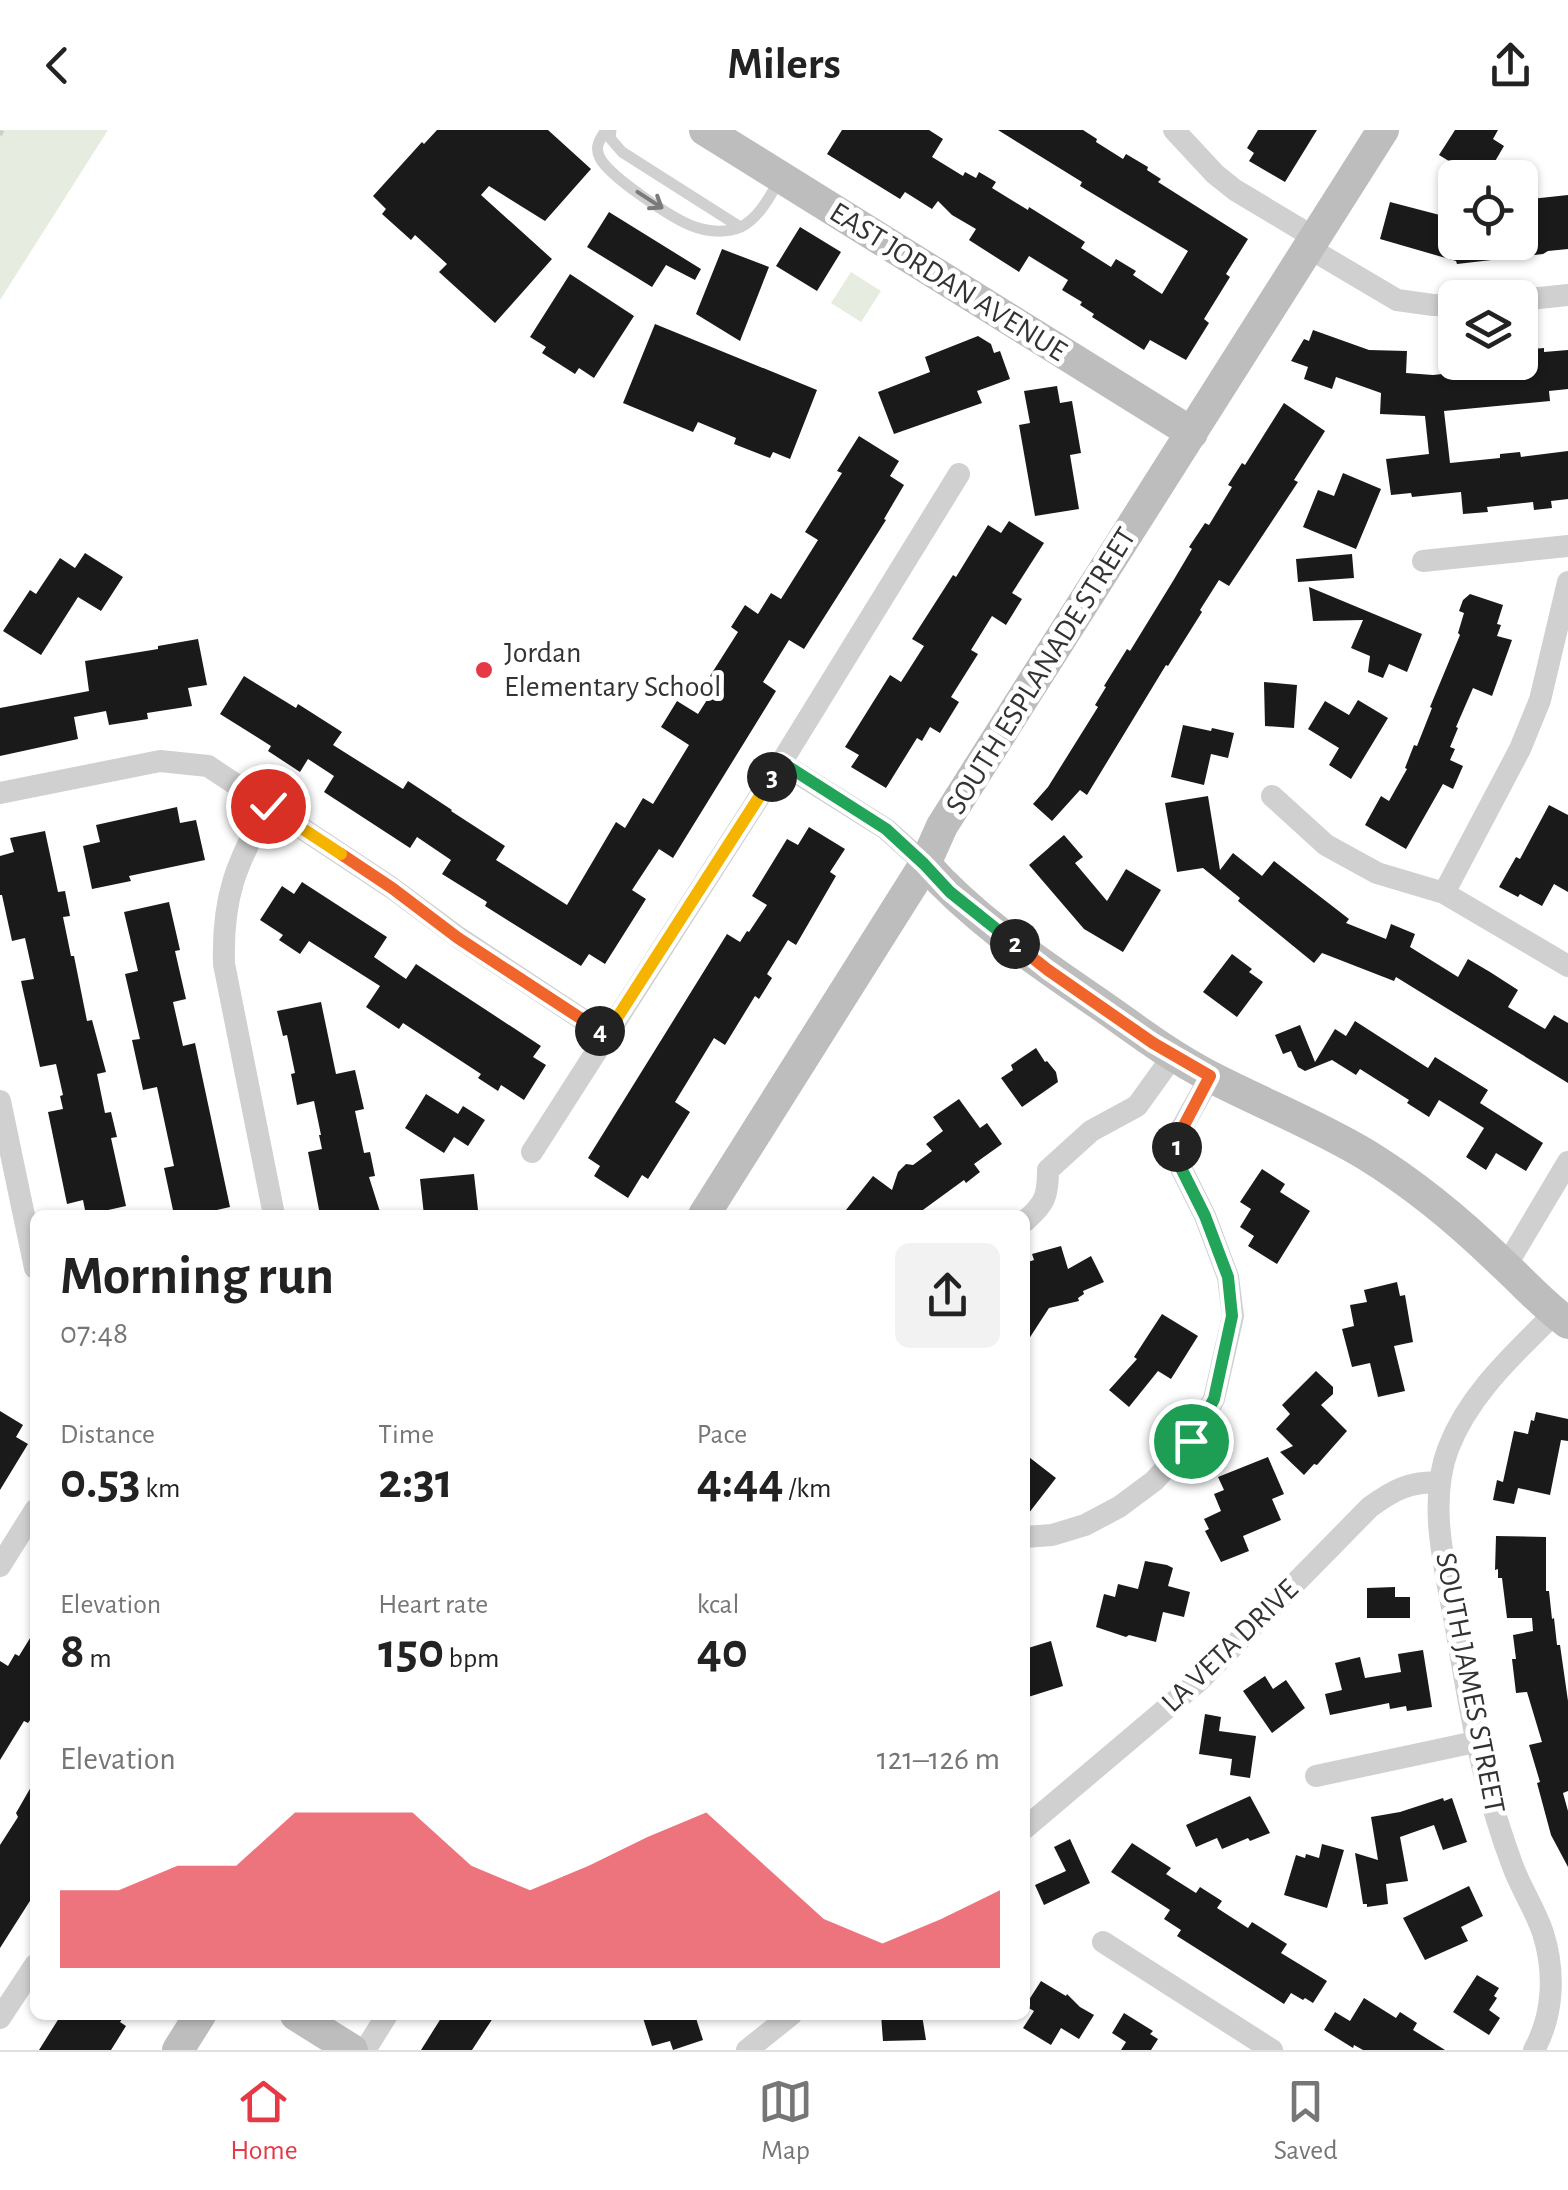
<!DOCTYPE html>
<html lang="en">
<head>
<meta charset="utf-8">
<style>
  :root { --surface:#fff; --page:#f2f2f2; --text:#222; --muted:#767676; --line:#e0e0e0; --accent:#e63946 }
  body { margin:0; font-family:"Alegreya Sans",sans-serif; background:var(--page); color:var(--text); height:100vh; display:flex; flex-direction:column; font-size:38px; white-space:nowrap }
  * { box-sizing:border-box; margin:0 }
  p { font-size:32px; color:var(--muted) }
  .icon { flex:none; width:55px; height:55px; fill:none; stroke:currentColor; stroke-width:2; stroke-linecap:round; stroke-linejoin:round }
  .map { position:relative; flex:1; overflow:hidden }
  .drawer { position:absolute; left:30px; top:1080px; width:1000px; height:810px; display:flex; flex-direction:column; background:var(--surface); border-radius:15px; box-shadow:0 2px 8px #0004 }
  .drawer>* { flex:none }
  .tools { position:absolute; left:1438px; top:30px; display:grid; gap:20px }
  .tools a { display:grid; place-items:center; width:100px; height:100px; border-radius:15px; background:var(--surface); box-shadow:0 2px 8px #0004; font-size:50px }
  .pin { position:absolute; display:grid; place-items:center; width:85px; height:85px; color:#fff; margin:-42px; border:5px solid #fff; border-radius:50%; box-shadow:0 2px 10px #0007 }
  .km { position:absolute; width:50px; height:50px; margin:-25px; border-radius:50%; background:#222; color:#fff; font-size:28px; line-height:50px; text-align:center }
  .round { display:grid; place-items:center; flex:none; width:105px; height:105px; border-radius:15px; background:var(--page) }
  .headline { display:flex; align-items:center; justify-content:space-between; height:170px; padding:0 30px }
  h1 { font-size:55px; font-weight:700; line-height:75px }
  .figures { display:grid; grid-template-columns:repeat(3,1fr); gap:15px; height:170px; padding:10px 30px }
  .figures div { display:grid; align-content:center }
  .figures b { font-size:50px; font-weight:700 }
  .figures small { font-size:28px; font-weight:400 }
  .figures p { font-size:28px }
  .chart { height:280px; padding:20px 30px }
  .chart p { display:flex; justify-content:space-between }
  .chart svg { width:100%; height:180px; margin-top:10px; fill:var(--accent); opacity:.7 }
  header { display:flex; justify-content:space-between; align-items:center; height:130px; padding:0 30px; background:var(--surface); font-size:45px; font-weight:700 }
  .tab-bar { display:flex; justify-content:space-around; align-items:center; height:140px; border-top:2px solid var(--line); background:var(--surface); font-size:28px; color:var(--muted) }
  .tab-bar a { display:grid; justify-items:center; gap:5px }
  .tab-bar .selected { color:var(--accent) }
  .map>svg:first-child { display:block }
  .green { fill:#e6ecdf }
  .building { fill:#1a1a1a }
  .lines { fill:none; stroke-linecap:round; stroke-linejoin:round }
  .path { stroke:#cdcdcd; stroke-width:4; stroke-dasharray:5 5; stroke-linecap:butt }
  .lane { stroke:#d0d0d0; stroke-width:11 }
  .street { stroke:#d0d0d0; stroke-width:22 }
  .secondary { stroke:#bdbdbd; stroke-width:32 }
  .oneway { stroke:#7a7a7a }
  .split-1-casing { stroke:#fff; stroke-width:20 }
  .split-2-casing { stroke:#fff; stroke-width:20 }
  .split-3-casing { stroke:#fff; stroke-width:20 }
  .split-4-casing { stroke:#fff; stroke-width:20 }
  .split-5-casing { stroke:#fff; stroke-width:20 }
  .split-6-casing { stroke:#fff; stroke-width:20 }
  .split-1 { stroke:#22a559; stroke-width:12 }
  .split-2 { stroke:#f0652b; stroke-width:12 }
  .split-3 { stroke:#22a559; stroke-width:12 }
  .split-4 { stroke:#f5b400; stroke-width:12 }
  .split-5 { stroke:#f0652b; stroke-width:12 }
  .split-6 { stroke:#f5b400; stroke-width:12 }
  .poi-dot { fill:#e63946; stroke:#fff; stroke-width:4 }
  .labels { text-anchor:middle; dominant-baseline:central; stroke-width:10; stroke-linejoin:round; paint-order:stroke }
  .street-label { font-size:30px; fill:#333; stroke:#fff }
  .poi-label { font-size:30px; fill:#333; stroke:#fff; text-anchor:start }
</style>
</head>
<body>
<header><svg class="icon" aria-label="back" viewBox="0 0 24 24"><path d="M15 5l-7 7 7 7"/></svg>Milers<svg class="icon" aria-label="share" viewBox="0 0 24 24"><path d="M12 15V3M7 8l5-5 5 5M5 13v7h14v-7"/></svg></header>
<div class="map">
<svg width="1568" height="1920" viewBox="0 0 1568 1920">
  <rect width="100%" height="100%" fill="#fff"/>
  <path class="green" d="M0 0H108L0 170Z
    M851 142 881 161 861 192 831 173Z"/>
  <path class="building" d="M437 0H548L591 39 545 91 489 56 481 65 552 129 495 193 439 142 447 134 415 105 411 110 382 84 386 79 373 66 422 12 424 14Z
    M842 0H929L943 9 932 27 963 46 965 42 976 48 979 42 996 52 992 58 1028 80 1029 77 1085 112 1081 118 1111 137 1116 129 1136 141 1133 145 1162 164 1188 121 1080 56 1082 52 998 0H1083L1097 9 1096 12 1123 29 1126 24 1148 37 1147 40 1161 49 1158 52 1248 109 1226 144 1230 147 1204 189 1209 193 1186 230 1150 210 1144 220 1092 187 1094 184 1080 175 1082 172 1062 160 1068 150 1029 126 1019 142 969 110 976 99 952 85 938 71 932 79 905 62 900 69 827 24Z
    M1258 0H1317L1285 52 1249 31 1254 23 1247 18Z
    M1455 0H1498L1493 9 1504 16 1487 45 1472 41 1470 44 1439 25Z
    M1568 65V119L1548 121 1543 124 1457 134 1456 131 1380 109 1390 72 1455 89V112H1525L1521 70Z
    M609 82 701 139 695 150 666 135 652 157 587 117Z
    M800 97 841 122 817 161 776 136Z
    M722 119 769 137 740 211 696 184Z
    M570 144 634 186 594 248 579 238 575 244 542 223 546 217 530 207Z
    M655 194 817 260 790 329 773 322 770 328 734 314 736 308 698 292 693 302 623 273Z
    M1313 200 1369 220 1407 221 1406 243 1433 245 1489 239V232H1520V220L1544 218V222L1568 220V259L1549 261 1550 271 1444 281 1450 333 1500 328V324L1520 322 1521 327 1568 321V369L1551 371 1552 378 1534 380 1533 372 1487 377 1488 382 1463 384 1461 362 1412 367 1411 363 1391 365 1386 329 1429 324 1425 286 1380 284 1381 263 1336 247 1332 259 1304 249 1308 237 1291 231 1304 209 1309 211Z
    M978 206 991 214 994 223 1000 221 1010 249 977 261 982 273 894 304 878 262 930 242 925 227Z
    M1057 256 1060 273 1072 271 1081 323 1070 325 1079 379 1035 386 1019 295 1030 293 1024 261Z
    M1284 273 1325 301 1294 350 1298 352 1229 456 1219 450 1200 480 1202 482 1168 536 1166 535 1087 665 1080 660 1052 691 1033 674 1048 657 1098 577 1095 575 1106 557 1104 556 1127 519 1130 521 1173 451 1192 419 1189 417 1205 393 1209 395 1232 357 1228 355 1242 333 1245 335Z
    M859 306 899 331 890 346 904 355 884 389 886 390 804 519 789 510 763 552 776 561 673 728 659 719 632 760 646 769 605 834 589 824 581 836 485 776 487 772 442 744 451 730 417 707 410 718 324 662 334 646 308 629 300 642 268 621 271 616 220 584 244 546 296 578 298 574 342 602 333 615 403 659 408 651 452 680 451 681 505 716 496 730 567 775 616 692 625 698 643 668 653 674 689 615 661 597 677 571 698 584 719 551 710 546 738 502 731 497 745 475 758 484 771 463 781 469 818 410 805 402 842 343 837 341Z
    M1343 343 1381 359 1356 419 1303 397 1318 360 1334 366Z
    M1009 391 1044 413 1012 463 1022 469 1006 495 992 486 971 520 978 524 951 567 959 572 940 603 930 597 922 611 917 608 886 658 851 637 859 625 845 617 890 545 901 552 924 516 912 509 953 445 956 447 988 395 1001 403Z
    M85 423 123 447 101 481 78 467 41 525 3 501 30 460 36 464 60 428 75 438Z
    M1352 424 1354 448 1298 452 1296 429Z
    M1309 457 1422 504 1407 542 1389 534 1383 548 1368 542 1370 526 1351 518 1363 490 1313 491Z
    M1470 464 1503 475 1497 494 1501 495 1497 506 1512 510 1492 566 1473 558 1456 597 1458 598 1450 617 1455 619 1450 630 1463 636 1453 659 1443 654 1406 719 1365 695 1381 666 1389 671 1407 639 1405 638 1414 615 1417 616 1432 578 1430 577 1460 505 1458 503 1464 483 1459 481 1463 470Z
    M198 509 207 555 188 558 192 576 147 583 148 589 109 595 106 581 74 587 78 609 0 626V578L89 561 85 531 158 519V516Z
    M1264 552 1297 555 1294 598 1265 596Z
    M1358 570 1388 588 1351 649 1329 635 1339 618 1308 599 1325 571 1349 585Z
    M1183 595 1211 601 1212 598 1234 603 1228 628 1211 624 1204 655 1171 647Z
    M1208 666 1220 740 1233 723 1262 746 1274 731 1349 789 1346 793 1386 809 1391 794 1415 804 1410 817 1458 847 1468 829 1490 842 1518 860 1508 877 1545 899 1554 885 1568 893V953L1396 847 1394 851 1322 823 1314 833 1238 771 1240 768 1203 738 1177 742 1165 673Z
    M1549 675 1568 685V762L1554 754 1542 776 1520 764 1518 767 1499 757 1516 727 1520 729Z
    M177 677 180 693 196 690 205 730 129 746 131 751 92 759 83 716 100 712 96 695Z
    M809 697 845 719 830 742 836 746 796 815 788 810 767 844 772 848 759 869 755 866 725 915 714 908 675 972 690 982 648 1049 642 1045 628 1068 594 1046 600 1036 588 1028 727 804 740 812 747 801 749 802 767 775 752 766 787 709 798 715Z
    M45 701 58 762 65 761 70 786 63 787 71 826H74L87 891 92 890 106 942 97 944 105 983 111 982 117 1007 111 1008 126 1076 86 1085 83 1070 67 1074 48 982 63 979 60 966 63 965 56 934 40 937 21 851 34 849 25 808 12 811 2 765H0V726L14 722 10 708Z
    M1064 705 1083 727 1075 733 1107 771 1126 739 1161 760 1123 822 1084 799 1029 735Z
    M302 752 387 807 374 827 406 849 416 834 541 916 533 927 546 935 524 970 501 955 498 961 478 948 481 944 403 893 399 899 366 877 380 856 309 811 300 824 279 810 283 805 260 790 282 756 294 764Z
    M169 772 180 820 175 821 186 869 173 872 183 916 195 913 230 1077 195 1085H174L164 1038 174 1036 157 957 143 960 132 910 140 909 125 844 138 841 124 782Z
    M1232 824 1252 839 1249 842 1263 852 1237 887 1203 862Z
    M321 872 336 944 355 940 364 979 355 981 364 1023 370 1022 375 1046 369 1047 381 1085H320L308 1022 322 1019 319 1005H321L314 971 297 975 291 944 295 943 287 905 283 906 277 881Z
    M1355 891 1428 938 1435 927 1488 960 1480 973 1543 1013 1526 1041 1496 1023 1486 1040 1466 1027 1484 998 1439 970 1429 987 1407 973 1409 970 1360 939 1356 945 1332 930 1305 941 1298 937 1291 921 1283 924 1275 905 1300 895 1315 932 1335 899 1346 906Z
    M1036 918 1045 932 1047 931 1056 942 1058 952 1022 977 1001 948 1013 940 1011 935Z
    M426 964 458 984 463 976 485 990 468 1016 454 1007 444 1023 405 998Z
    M959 969 980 998 987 993 1002 1014 974 1034 980 1042 966 1053 964 1050 916 1085H842L873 1046 892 1060 898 1042 906 1034 913 1035 932 1021 926 1014 943 1001 933 987Z
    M1262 1039 1285 1054 1280 1062 1310 1081 1277 1134 1248 1116 1254 1106 1240 1097 1251 1079 1240 1072Z
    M474 1044 478 1080 460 1082V1085H424L420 1049Z
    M1061 1116 1068 1139 1091 1126 1104 1152 1083 1161 1084 1164 1078 1168 1079 1171 1049 1178 1025 1215V1133L1034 1130 1032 1124Z
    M1397 1152 1400 1166 1405 1165 1413 1212 1394 1216 1405 1261 1378 1267 1370 1233 1352 1237 1342 1199 1354 1196 1350 1175 1367 1172 1364 1160Z
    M1162 1184 1198 1206 1171 1249 1158 1241 1129 1277 1109 1260 1137 1229 1134 1227Z
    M1316 1241 1333 1257V1264L1321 1275 1347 1301 1317 1335 1314 1334 1304 1345 1280 1322 1293 1316 1276 1299 1290 1284 1282 1275Z
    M0 1281 23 1295 16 1307 28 1314 0 1360Z
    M1536 1282 1568 1289V1311L1561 1310 1550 1365 1518 1358 1514 1374 1493 1370 1497 1350 1503 1352 1514 1301 1528 1304 1531 1290 1534 1291Z
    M1025 1324 1056 1348 1025 1388Z
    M1268 1327 1284 1364 1272 1369 1281 1390 1243 1406 1249 1421 1221 1432 1205 1401 1209 1399 1204 1389 1221 1381 1214 1364 1224 1360 1218 1347Z
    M1496 1406 1546 1407V1461H1549L1552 1489 1554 1488 1557 1515H1560L1568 1571V1661L1563 1663 1568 1681V1737L1551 1705 1537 1653 1540 1652 1529 1615 1542 1612 1527 1562 1516 1563 1512 1529H1516L1513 1505 1533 1501 1532 1488H1507L1502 1448H1498V1439L1495 1440Z
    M1145 1431 1167 1435 1173 1438 1168 1456 1190 1462 1184 1487 1163 1482 1156 1512 1129 1505 1126 1507 1096 1497 1104 1464 1115 1467 1118 1454 1138 1459Z
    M1395 1457V1467H1410V1488H1367V1458Z
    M35 1500V1583L28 1593 24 1591 0 1630V1531L8 1536 15 1524 19 1526Z
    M1051 1511 1063 1556 1025 1568V1519Z
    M1423 1520 1432 1577 1407 1581 1406 1576 1390 1579 1389 1573 1330 1585 1325 1564 1342 1560 1335 1533 1360 1527 1365 1548 1401 1542 1398 1524Z
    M1265 1546 1273 1559 1286 1550 1305 1578 1272 1603 1243 1561Z
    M1205 1584 1221 1587 1219 1601 1256 1606 1250 1648 1230 1645 1232 1629 1199 1624Z
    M35 1650V1763L0 1818V1715L18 1687 16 1683Z
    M1250 1666 1270 1703 1250 1711 1248 1708 1222 1719 1217 1708 1196 1717 1186 1695Z
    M1443 1668 1444 1671 1452 1668 1467 1712 1443 1720 1434 1695 1400 1707 1408 1751 1386 1754 1388 1774 1367 1777V1774H1363L1355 1723 1378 1730 1371 1687 1400 1682Z
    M1070 1709 1090 1753 1044 1775 1035 1755 1066 1741 1054 1717Z
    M1132 1713 1171 1738 1166 1744 1196 1763 1200 1757 1222 1771 1217 1778 1248 1798 1252 1792 1287 1814 1281 1823 1327 1851 1313 1873 1305 1868 1303 1870 1291 1863 1284 1874 1177 1806 1181 1800 1164 1789 1170 1780 1111 1742Z
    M1322 1714 1344 1720 1327 1778 1284 1765 1296 1725 1305 1728 1306 1724 1319 1728Z
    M1469 1756 1483 1786 1461 1797 1468 1811 1425 1830 1403 1788Z
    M1477 1845 1499 1858 1494 1866 1497 1868 1489 1880 1500 1888 1489 1905 1453 1882Z
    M1041 1851 1066 1866 1067 1864 1080 1877 1094 1885 1079 1909 1061 1898 1051 1915 1023 1898 1034 1881 1025 1876Z
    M1364 1868 1396 1888 1400 1882 1417 1893 1413 1900 1445 1920H1363L1354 1915 1353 1918 1324 1900 1335 1882 1350 1891Z
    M1124 1883 1153 1901 1150 1904 1158 1909 1151 1920H1121L1126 1912 1112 1903Z
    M61 1885H125L120 1892 126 1896 111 1920H39Z
    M443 1885H495L472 1920H421Z
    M642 1885H695L703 1910 673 1920 670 1911 652 1916Z
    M881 1885H922L926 1910 883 1911Z"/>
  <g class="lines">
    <path class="path" d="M0 5 3 0"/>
    <path class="lane" d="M606 0C600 9 594 17 600 28 610 47 674 90 695 97 709 102 727 103 741 97 760 87 770 66 780 49
      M611 0 610 8 622 22 740 97"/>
    <path class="street" d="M1174 0 1215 44 1235 60 1315 108
      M1309 118 1397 170 1433 175H1455
      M1520 170 1568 165
      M1423 431 1568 416
      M781 633 886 699 925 734
      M0 663 160 631 208 636 392 758 458 807 606 905
      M1272 666 1326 715 1377 743 1444 763 1568 836
      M268 676C236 735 222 766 224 834L274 1085
      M1444 763 1520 619 1540 570 1568 452
      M0 971 35 1138
      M532 1022 781 633 959 344
      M1025 1091C1045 1074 1048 1066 1048 1040L1091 1001 1137 976 1173 926
      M1506 1136 1568 1032
      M1025 1407 1052 1405 1085 1395 1119 1377 1154 1351 1191 1311 1214 1269 1233 1186 1228 1147 1205 1086 1175 1026 1179 1003 1210 947
      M0 1436 35 1380
      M1316 1646 1475 1612
      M1025 1698 1200 1550 1370 1377C1395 1359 1409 1352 1440 1352
      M1103 1812 1272 1920
      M0 1888 35 1835
      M365 1920 387 1885
      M747 1920 791 1885
      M1534 1920C1554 1884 1555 1841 1543 1803 1535 1779 1520 1757 1512 1734 1482 1654 1470 1581 1456 1498 1446 1442 1427 1375 1448 1319 1469 1264 1514 1224 1555 1183"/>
    <path class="secondary" d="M705 0 1192 303
      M925 734C972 787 1031 827 1089 867 1129 894 1166 924 1209 946 1261 973 1315 994 1365 1024 1414 1054 1460 1092 1501 1132 1524 1153 1543 1175 1568 1193
      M704 1085 925 734 942 696 1383 0
      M296 1885 352 1920
      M178 1920 200 1885"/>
  </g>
  <defs><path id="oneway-shaft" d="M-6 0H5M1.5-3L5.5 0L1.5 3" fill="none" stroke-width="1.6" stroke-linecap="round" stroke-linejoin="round" transform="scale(2.5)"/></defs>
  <use class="oneway" href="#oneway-shaft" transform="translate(650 70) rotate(33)"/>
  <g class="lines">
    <g class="split-1-casing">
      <path id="split-1" d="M1177 1017 1175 1026 1205 1086 1228 1147 1232 1186 1214 1269 1191 1311"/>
    </g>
    <g class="split-2-casing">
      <path id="split-2" d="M1015 814 1048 840 1153 913 1210 946 1180 1003 1177 1017"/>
    </g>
    <g class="split-3-casing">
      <path id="split-3" d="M772 647 781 632 886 699 924 734 950 762 1015 814"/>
    </g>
    <g class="split-4-casing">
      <path id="split-4" d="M600 901 606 905 772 647"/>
    </g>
    <g class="split-5-casing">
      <path id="split-5" d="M341 724 392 758 458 808 600 901"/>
    </g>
    <g class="split-6-casing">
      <path id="split-6" d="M268 676 341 724"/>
    </g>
    <use href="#split-1" class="split-1"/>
    <use href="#split-2" class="split-2"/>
    <use href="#split-3" class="split-3"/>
    <use href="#split-4" class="split-4"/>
    <use href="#split-5" class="split-5"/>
    <use href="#split-6" class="split-6"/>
  </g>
  <circle class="poi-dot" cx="484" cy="540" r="10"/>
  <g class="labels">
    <g class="street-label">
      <text transform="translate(948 152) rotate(32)">EAST JORDAN AVENUE</text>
      <text transform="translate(1041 541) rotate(-58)">SOUTH ESPLANADE STREET</text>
      <text transform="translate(1230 1516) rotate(-44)">LA VETA DRIVE</text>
      <text transform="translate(1470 1553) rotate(79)">SOUTH JAMES STREET</text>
    </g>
    <g class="poi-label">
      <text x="504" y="523">Jordan<tspan x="504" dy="34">Elementary School</tspan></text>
    </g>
  </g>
</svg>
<div class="tools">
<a><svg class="icon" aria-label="locate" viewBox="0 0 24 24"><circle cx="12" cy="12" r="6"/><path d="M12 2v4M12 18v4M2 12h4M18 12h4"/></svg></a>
<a><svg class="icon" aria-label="layers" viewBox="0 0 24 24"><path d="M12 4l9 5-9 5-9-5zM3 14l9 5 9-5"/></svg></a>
</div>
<div class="pin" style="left:1191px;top:1311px;background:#1e9e55"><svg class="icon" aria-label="arrive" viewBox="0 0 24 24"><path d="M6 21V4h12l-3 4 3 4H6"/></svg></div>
<div class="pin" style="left:268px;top:676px;background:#d93025"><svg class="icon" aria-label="check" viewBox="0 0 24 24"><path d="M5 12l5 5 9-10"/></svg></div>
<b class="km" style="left:1177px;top:1017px">1</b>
<b class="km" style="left:1015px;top:814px">2</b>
<b class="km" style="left:772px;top:647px">3</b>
<b class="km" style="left:600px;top:901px">4</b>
<section class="drawer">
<div class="headline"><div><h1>Morning run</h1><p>07:48</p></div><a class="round"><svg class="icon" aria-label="share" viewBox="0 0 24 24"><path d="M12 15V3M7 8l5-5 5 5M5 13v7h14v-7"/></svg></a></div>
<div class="figures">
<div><p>Distance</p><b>0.53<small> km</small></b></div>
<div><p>Time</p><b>2:31</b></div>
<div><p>Pace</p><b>4:44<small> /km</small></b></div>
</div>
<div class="figures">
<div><p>Elevation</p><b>8<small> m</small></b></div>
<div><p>Heart rate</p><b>150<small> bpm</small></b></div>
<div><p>kcal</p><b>40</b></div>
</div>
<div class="chart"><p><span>Elevation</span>121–126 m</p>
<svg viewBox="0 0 160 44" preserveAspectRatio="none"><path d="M0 44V25L10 25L20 19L30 19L40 6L50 6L60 6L70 19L80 25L90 19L100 12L110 6L120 19L130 32L140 38L150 32L160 25V44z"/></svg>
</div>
</section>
</div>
<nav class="tab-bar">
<a class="selected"><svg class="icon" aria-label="home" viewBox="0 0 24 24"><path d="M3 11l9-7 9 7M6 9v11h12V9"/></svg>Home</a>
<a><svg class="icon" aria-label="map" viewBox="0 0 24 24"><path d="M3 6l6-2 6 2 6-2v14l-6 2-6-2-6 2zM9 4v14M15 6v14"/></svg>Map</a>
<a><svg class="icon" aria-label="saved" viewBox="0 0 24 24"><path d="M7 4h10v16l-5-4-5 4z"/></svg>Saved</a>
</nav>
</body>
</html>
